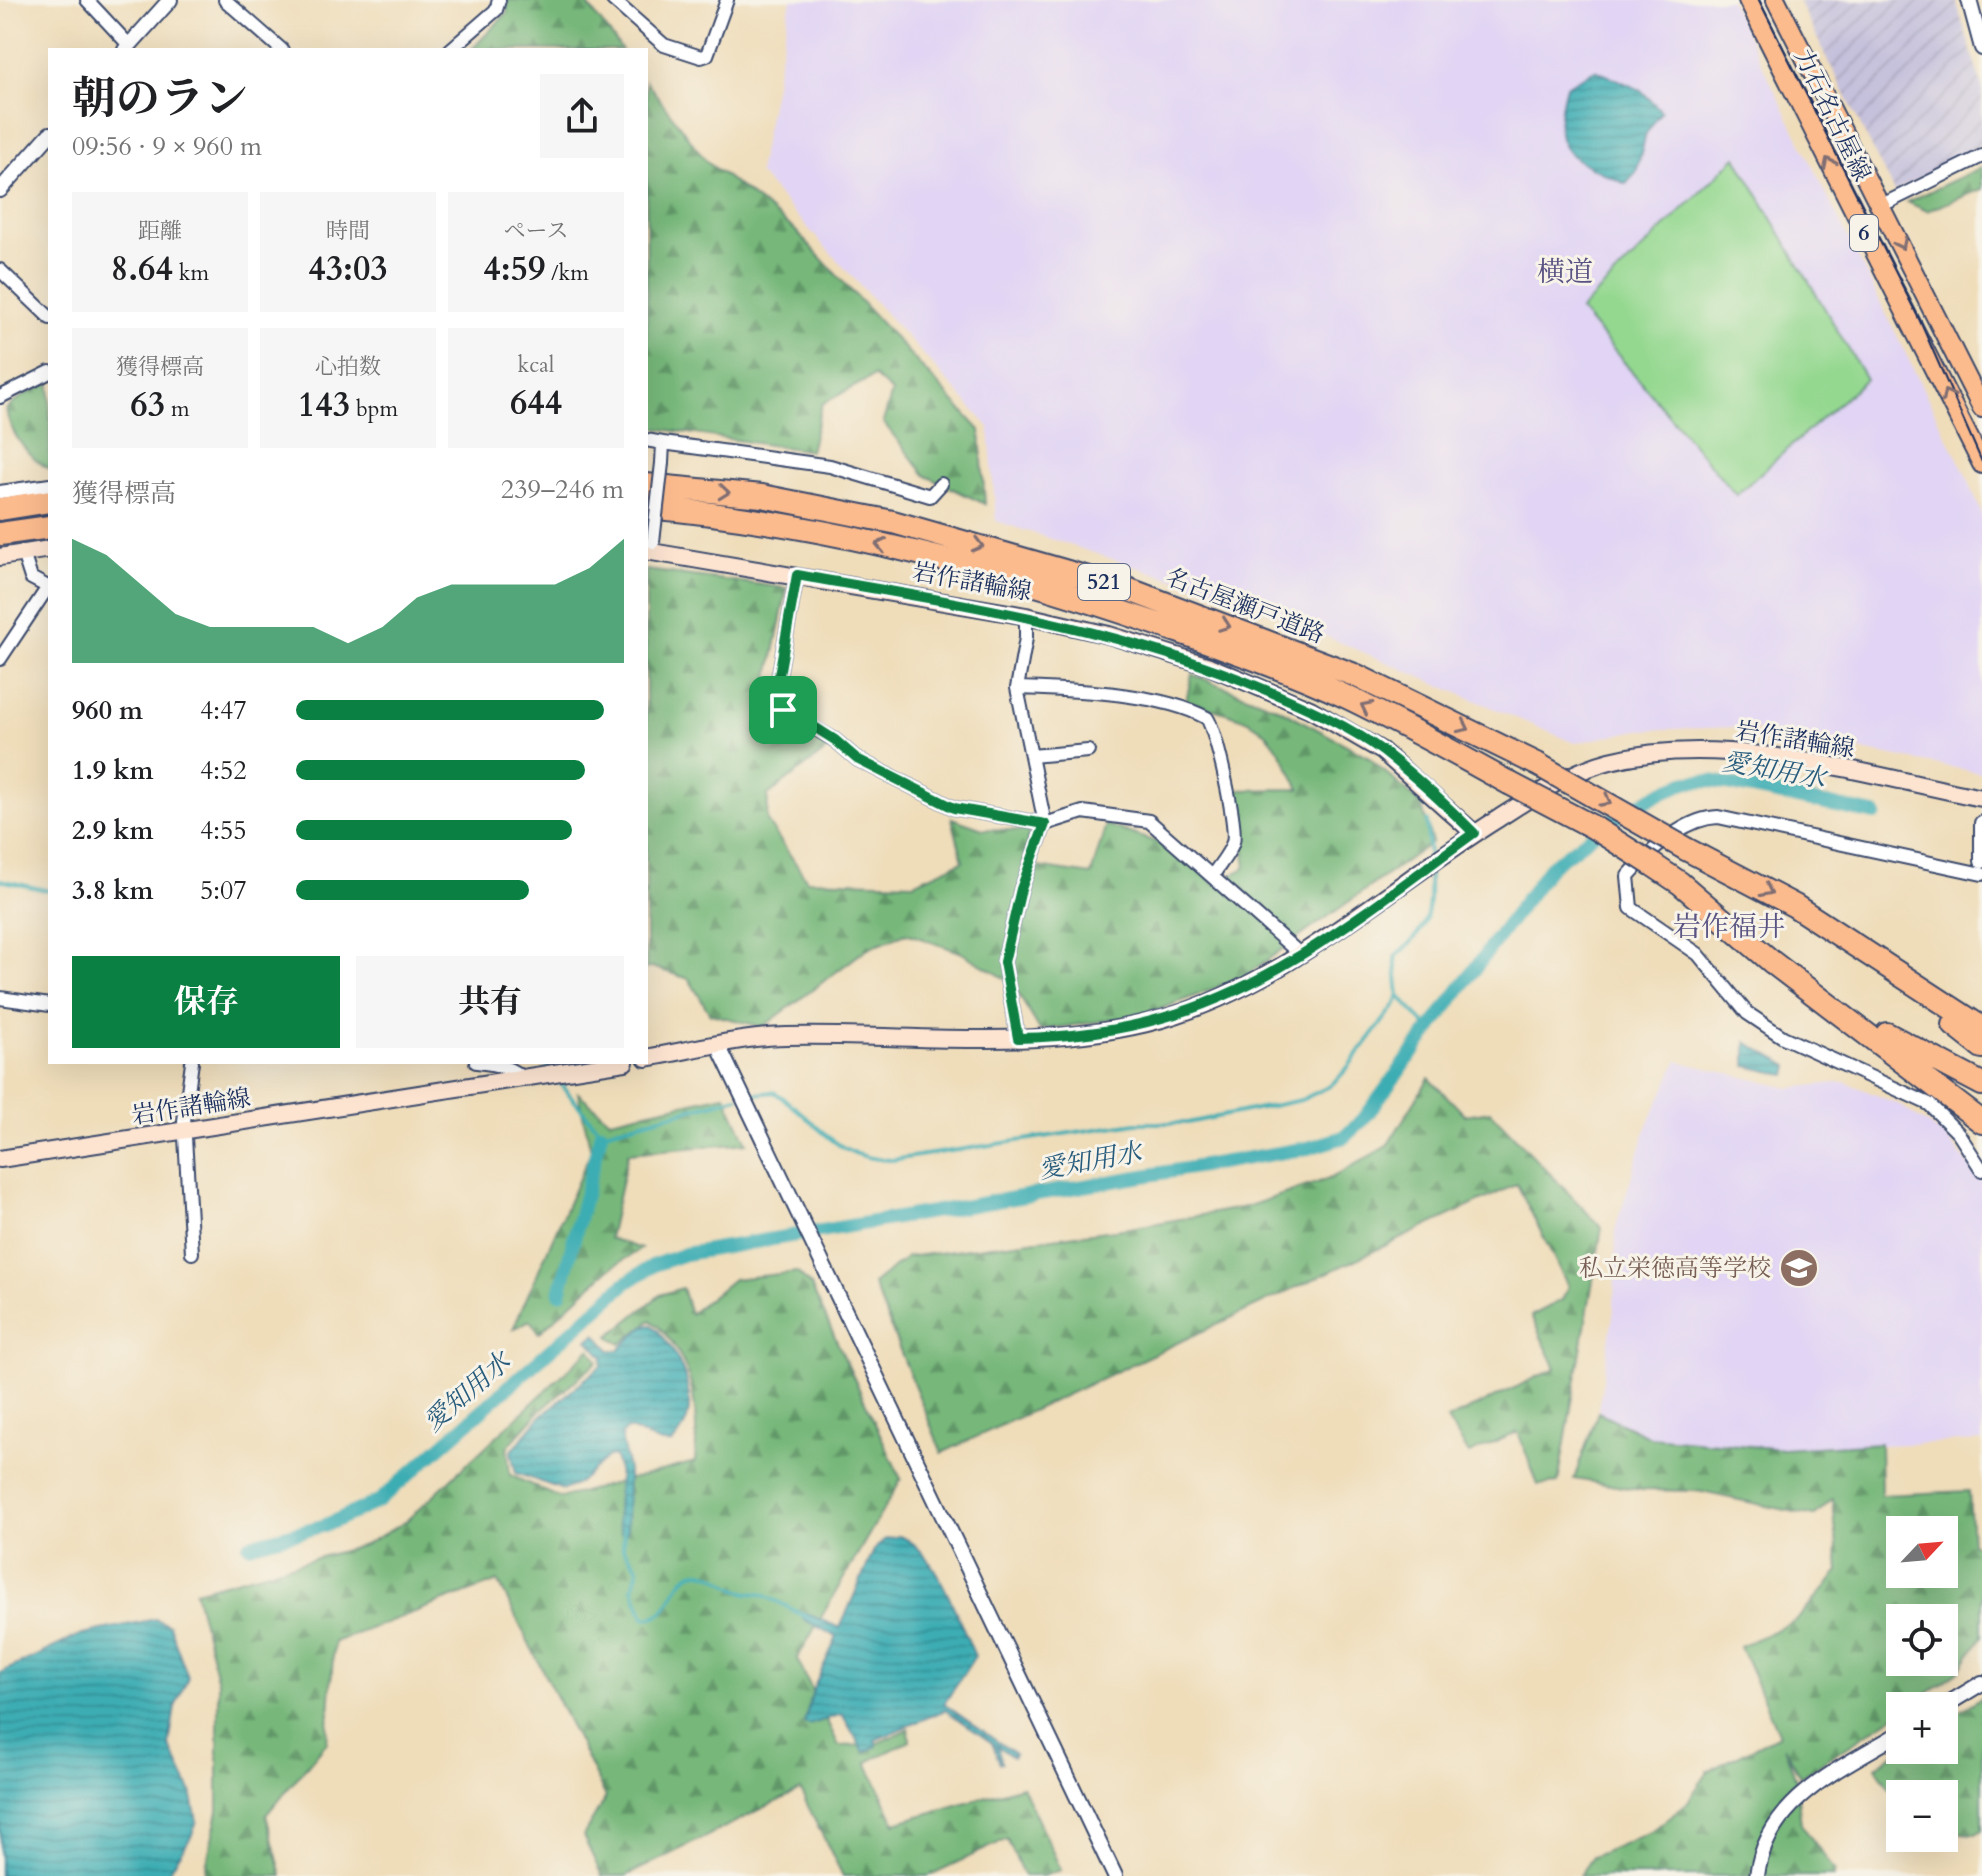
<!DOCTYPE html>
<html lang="ja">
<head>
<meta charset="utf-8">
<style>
  :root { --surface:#fff; --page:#f6f6f6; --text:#202124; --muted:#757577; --accent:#0b8043 }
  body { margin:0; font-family:Cardo,"Noto Serif JP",serif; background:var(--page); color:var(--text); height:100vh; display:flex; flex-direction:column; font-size:30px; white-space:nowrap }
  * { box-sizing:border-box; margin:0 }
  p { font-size:26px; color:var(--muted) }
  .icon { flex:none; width:44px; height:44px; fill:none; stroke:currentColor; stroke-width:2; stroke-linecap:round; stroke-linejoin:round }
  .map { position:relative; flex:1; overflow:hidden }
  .details { position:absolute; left:48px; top:48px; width:600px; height:1016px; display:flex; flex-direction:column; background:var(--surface); border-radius:0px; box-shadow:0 8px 32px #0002 }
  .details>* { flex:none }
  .needle { width:52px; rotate:64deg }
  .controls { position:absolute; left:1886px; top:1516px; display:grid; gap:16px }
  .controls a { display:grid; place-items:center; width:72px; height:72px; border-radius:0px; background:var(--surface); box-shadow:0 8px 32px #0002; font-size:40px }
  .pin { position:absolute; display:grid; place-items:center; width:68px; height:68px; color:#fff; margin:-34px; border-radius:16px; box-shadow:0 4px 12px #0006 }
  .round { display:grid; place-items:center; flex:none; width:84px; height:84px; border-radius:0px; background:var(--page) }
  .summary { display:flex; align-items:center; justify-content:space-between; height:136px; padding:0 24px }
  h1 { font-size:44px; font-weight:700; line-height:60px }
  .metrics { display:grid; grid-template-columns:repeat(3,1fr); gap:12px; height:136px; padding:8px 24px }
  .metrics div { display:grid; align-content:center; border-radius:0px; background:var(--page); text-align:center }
  .metrics b { font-size:34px; font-weight:700 }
  .metrics small { font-size:22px; font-weight:400 }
  .metrics p { font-size:22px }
  .chart { height:224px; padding:16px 24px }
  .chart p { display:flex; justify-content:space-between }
  .chart svg { width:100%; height:144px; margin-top:8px; fill:var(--accent); opacity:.7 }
  .action { display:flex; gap:16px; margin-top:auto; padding:16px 24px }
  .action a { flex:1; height:92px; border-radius:0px; background:var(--accent); color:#fff; font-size:32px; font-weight:700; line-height:92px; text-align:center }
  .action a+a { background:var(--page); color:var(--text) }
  ul { padding:0 24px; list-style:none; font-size:26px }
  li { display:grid; grid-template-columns:128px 96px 1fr; align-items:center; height:60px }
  li i { height:20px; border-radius:10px; background:var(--accent) }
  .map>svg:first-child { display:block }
  .built { fill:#e1d4f4 }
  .industrial { fill:url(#industrial-furrows) }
  .forest { fill:url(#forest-firs); stroke:#49746c; stroke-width:2; fill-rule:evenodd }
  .park { fill:#94d890; stroke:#588477; stroke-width:2 }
  .water { fill:url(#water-rules); stroke:#2c6e89; stroke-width:2 }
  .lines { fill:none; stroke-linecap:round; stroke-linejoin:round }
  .stream { stroke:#3cadb4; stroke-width:4 }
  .canal { stroke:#3cadb4; stroke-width:14 }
  .minor-casing { stroke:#3b496c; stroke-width:16 }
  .tertiary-casing { stroke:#3b496c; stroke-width:18 }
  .secondary-casing { stroke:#3b496c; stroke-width:20 }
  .primary-casing { stroke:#3b496c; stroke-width:22 }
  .motorway-casing { stroke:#3b496c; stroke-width:26 }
  .minor { stroke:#fff; stroke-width:12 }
  .tertiary { stroke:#fff; stroke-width:14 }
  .secondary { stroke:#fde4d1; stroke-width:16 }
  .primary { stroke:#fbbb8d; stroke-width:18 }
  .motorway { stroke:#fbbb8d; stroke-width:22 }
  .tram { stroke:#1b2f5e; stroke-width:2 }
  .minor-bridge-casing { stroke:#3b496c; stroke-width:16; stroke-linecap:butt }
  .motorway-bridge-casing { stroke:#3b496c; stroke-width:26; stroke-linecap:butt }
  .minor-bridge { stroke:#fff; stroke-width:12 }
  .motorway-bridge { stroke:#fbbb8d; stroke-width:22 }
  .oneway { stroke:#806e73 }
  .route-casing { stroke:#fff; stroke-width:16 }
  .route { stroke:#0b8043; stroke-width:10 }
  .labels { text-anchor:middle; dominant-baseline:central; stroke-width:6; stroke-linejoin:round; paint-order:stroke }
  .shield { fill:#f7f3e8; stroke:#5d6a87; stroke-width:2 }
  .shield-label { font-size:22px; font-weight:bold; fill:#1b2f5e }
  .street-label { font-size:24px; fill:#1b2f5e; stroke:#f7f3e8 }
  .education-label { font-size:24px; fill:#785e54; stroke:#f7f3e8; text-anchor:end }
  .water-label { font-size:26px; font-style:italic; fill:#275b7c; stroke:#f7f3e8 }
  .quarter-label { font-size:28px; fill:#595483; stroke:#f7f3e8 }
</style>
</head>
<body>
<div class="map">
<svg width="1982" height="1876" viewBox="0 0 1982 1876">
  <defs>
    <pattern id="industrial-furrows" width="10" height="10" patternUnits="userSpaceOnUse" patternTransform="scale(2)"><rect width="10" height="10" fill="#c5c0db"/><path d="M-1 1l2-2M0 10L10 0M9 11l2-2" fill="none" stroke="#a9a5be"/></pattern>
    <pattern id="forest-firs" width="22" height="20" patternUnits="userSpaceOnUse" patternTransform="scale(2)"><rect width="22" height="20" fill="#77b87a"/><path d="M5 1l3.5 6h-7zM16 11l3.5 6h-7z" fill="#619667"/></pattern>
    <pattern id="water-rules" width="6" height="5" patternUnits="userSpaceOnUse" patternTransform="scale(2)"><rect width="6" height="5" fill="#3cadb4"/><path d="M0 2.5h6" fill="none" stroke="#328d96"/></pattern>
  </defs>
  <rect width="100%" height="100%" fill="#f7f3e8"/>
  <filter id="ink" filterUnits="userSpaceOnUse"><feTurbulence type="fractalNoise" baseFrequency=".0125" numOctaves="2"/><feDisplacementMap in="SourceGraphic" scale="16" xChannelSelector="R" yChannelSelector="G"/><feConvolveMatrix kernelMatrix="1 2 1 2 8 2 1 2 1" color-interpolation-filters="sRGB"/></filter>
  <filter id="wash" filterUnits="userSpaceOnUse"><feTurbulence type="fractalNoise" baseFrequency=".006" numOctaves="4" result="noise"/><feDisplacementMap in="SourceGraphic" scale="32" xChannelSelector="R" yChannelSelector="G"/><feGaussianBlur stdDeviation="1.8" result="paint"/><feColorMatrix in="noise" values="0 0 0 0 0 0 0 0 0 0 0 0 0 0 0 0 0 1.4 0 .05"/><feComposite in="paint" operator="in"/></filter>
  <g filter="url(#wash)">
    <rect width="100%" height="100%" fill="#efddba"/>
    <path class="built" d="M791 0H1730L1968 479 1982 515V773L1741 727 1639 730 1575 743 1253 605 996 521 989 427 758 173Z
      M1677 1061 1789 1088 1845 1082 1898 1104 1946 1137 1982 1181V1441L1783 1449 1650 1437 1598 1412 1614 1309 1616 1226 1647 1127Z"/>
    <path class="industrial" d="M1798 0H1956L1982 87V144L1894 192Z"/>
    <path class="forest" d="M508 0H584L622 50H471L507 13Z
      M646 81 707 162 794 229 980 430 985 504 926 476 883 422 892 392 874 376 822 404 810 451 647 427Z
      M1982 167V189L1927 211 1907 202Z
      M50 383V469C28 459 9 431 6 409L24 395Z
      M646 570 787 588 764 702 831 747 768 795 767 821 807 880 914 883 963 861 952 818 983 829 1029 831 1024 865 1091 875 1106 825 1177 849 1216 884 1246 867 1236 790 1300 789C1264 717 1261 724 1186 701L1192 674 1280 709 1367 756 1421 804 1432 842 1242 978 1145 1015 1040 1030 1011 982 960 952 906 933 868 948 763 1027 710 1014 689 979 652 967 646 969Z
      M1429 1078 1465 1115 1490 1111 1602 1228 1558 1483 1538 1485 1518 1432 1469 1454 1447 1420 1556 1368 1531 1316 1562 1300 1568 1286 1517 1184 942 1453 873 1284 907 1257 1130 1228 1246 1207 1331 1178 1387 1146Z
      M578 1093 610 1120 725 1095 747 1143 628 1153 609 1238 641 1249 609 1269 539 1333 530 1320 513 1329 591 1151Z
      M797 1272 811 1286 901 1479 797 1659 839 1746 873 1745 909 1729 910 1741 867 1762 895 1823 1022 1786 1061 1870 1043 1876H1024L1007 1839 928 1876H843L800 1790 626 1876H602L583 1836 606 1797 498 1581 334 1642 327 1742 266 1815 282 1876H204L218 1811V1682L195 1591 364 1545 405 1522 590 1349 598 1361 539 1412 507 1447 510 1475 560 1498 695 1462C699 1409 695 1357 651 1320L621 1344 609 1336 660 1295 682 1288 690 1314 733 1279Z
      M1598 1412 1650 1437 1783 1449 1880 1443 1881 1495 1969 1491 1972 1544H1982V1636L1958 1672 1909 1706H1900V1712L1800 1777 1784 1746 1796 1780 1801 1824 1835 1871 1833 1876H1579L1592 1857 1651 1832 1687 1803 1708 1771 1779 1735 1740 1646 1796 1621 1839 1572 1833 1499 1814 1516 1697 1491 1640 1490 1574 1479ZM1900 1530H1944V1574H1900ZM1900 1618H1944V1662H1900Z
      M1982 1697V1830L1976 1834 1944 1832V1794H1900V1804L1876 1767 1900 1750H1944V1721Z"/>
    <path class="park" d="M1736 157 1866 379 1736 495 1580 310Z"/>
    <path class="water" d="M1595 70 1641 90 1661 111 1646 134 1636 173 1626 184C1569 156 1547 156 1566 86Z
      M1746 1042 1789 1066 1787 1075 1746 1066Z
      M652 1325C682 1353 707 1410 672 1443 654 1446 644 1431 626 1429L621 1436 628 1470 627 1532 622 1534C610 1510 626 1479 614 1456L608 1457 576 1485 563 1490 516 1473 511 1452 539 1418 602 1365 603 1357 588 1340 596 1334 610 1350H619L644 1326Z
      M899 1536C934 1545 960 1624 975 1656L944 1704 1015 1754 1013 1757 997 1746 1002 1762 1000 1763 992 1743 945 1710 875 1740 877 1746 864 1752 842 1714 809 1725 804 1723 814 1687 837 1637 803 1619 805 1613 840 1628 874 1550 884 1540Z
      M155 1619 169 1625 188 1677 175 1707 169 1745 191 1791 197 1821 191 1837 166 1876H0V1673L82 1634Z"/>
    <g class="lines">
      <path class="stream" d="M1427 821 1429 859
        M0 880 50 891
        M1399 996 1429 1029
        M542 1062 550 1069
        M557 1079 601 1133 738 1097
        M746 1095 774 1092C819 1120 833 1160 892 1160L1136 1123H1187L1301 1100 1330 1086 1345 1071 1396 1004 1399 996 1395 957C1430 929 1430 914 1429 872
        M624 1529 623 1548 638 1568 633 1589 644 1617C674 1623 671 1574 698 1572 714 1571 729 1588 744 1592 750 1594 757 1593 763 1595 779 1601 793 1611 809 1618"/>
      <path class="canal" d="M560 1293 601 1133
        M249 1545 326 1525 379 1501 626 1283 654 1265 685 1254 1308 1148 1344 1137 1363 1120 1550 867 1618 816 1665 791 1687 782 1712 781 1875 814"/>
    </g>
  </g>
  <g filter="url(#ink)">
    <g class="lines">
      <g class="minor-casing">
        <path id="minor" d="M87 0 129 45
          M225 0 282 50
          M613 0 664 45 701 57 707 55 727 0
          M450 50 496 10 499 0
          M1882 205 1982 156
          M0 270 50 318
          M0 397 50 372
          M646 440 663 443 662 463
          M663 443 830 466 930 496 941 484
          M0 492 50 485
          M23 553 31 578 50 588
          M797 575 775 697 783 710 835 740 857 759 954 808 1045 824 1083 812 1149 821 1300 954
          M0 659 48 587
          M1017 688C1071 690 1160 692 1207 718 1216 731 1238 827 1233 842 1230 853 1219 865 1213 875
          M1031 756 1088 751
          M1982 874 1718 817C1684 818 1650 851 1628 876L1631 908 1698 954 1747 1013 1783 1037 1929 1104 1958 1133 1982 1170
          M0 998 50 1005
          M1018 1038 1004 962 1021 889 1045 824 1017 688 1026 638V616
          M476 1062C493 1064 512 1066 524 1080
          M192 1253 184 1121 192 1062"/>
      </g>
      <g class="tertiary-casing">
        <path id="tertiary" d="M1969 0 1982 48
          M125 50 170 0
          M0 190 50 134
          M1982 823V861
          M718 1045 1115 1876
          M1944 1706 1982 1683
          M1757 1876C1766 1800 1840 1769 1900 1733"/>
      </g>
      <g class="secondary-casing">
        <path id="secondary" d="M646 551 1026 616 1109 635 1209 666 1310 709 1382 751 1474 833
          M0 557 50 549
          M646 1058C692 1050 740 1037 786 1036 911 1033 1040 1053 1162 1019 1288 983 1387 888 1496 820 1532 797 1568 772 1610 761 1726 731 1867 775 1982 798
          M0 1159 625 1062"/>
      </g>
      <g class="primary-casing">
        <path id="primary" d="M1748 0 1982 464
          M1776 0 1982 408"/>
      </g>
      <g class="motorway-casing">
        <path id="motorway" d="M646 485 762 496 893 522 1127 589 1357 676 1537 764
          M646 507C822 522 996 568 1163 626 1225 648 1289 670 1349 698 1403 724 1456 754 1509 783
          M0 509 50 501
          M0 534 50 527
          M1686 849 1795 906 1982 1028
          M1653 865 1680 883 1772 962 1982 1122
          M1954 1025 1982 1047
          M1887 1034 1982 1084"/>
      </g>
      <use href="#minor" class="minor"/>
      <use href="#tertiary" class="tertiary"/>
      <use href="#secondary" class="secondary"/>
      <use href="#primary" class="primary"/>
      <use href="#motorway" class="motorway"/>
      <path class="tram" d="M1759 0 1920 321 1982 462"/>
      <g class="minor-bridge-casing">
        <path id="minor-bridge" d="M653 542 662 463"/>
      </g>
      <g class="motorway-bridge-casing">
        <path id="motorway-bridge" d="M1537 764 1686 849
          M1509 783 1593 827 1653 865"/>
      </g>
      <use href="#minor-bridge" class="minor-bridge"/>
      <use href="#motorway-bridge" class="motorway-bridge"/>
    </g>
    <defs><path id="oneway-chevron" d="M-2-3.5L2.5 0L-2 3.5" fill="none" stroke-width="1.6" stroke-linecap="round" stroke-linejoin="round" transform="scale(2)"/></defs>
    <g class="oneway">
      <use href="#oneway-chevron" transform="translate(1829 163) rotate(-116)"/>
      <use href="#oneway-chevron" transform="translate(1901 244) rotate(64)"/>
      <use href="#oneway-chevron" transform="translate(1947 395) rotate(-117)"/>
      <use href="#oneway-chevron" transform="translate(724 492) rotate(6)"/>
      <use href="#oneway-chevron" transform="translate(881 545) rotate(-168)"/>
      <use href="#oneway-chevron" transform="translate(978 545) rotate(15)"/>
      <use href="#oneway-chevron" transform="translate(1225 625) rotate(20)"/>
      <use href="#oneway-chevron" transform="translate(1366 707) rotate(-153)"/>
      <use href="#oneway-chevron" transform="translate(1464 727) rotate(26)"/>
      <use href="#oneway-chevron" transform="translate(1606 801) rotate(30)"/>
      <use href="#oneway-chevron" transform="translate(1767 891) rotate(27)"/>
    </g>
  </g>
  <g class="lines" filter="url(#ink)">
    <g class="route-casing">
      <path id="route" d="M797 575C956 603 1116 626 1266 690 1306 707 1349 726 1384 752 1416 777 1446 805 1474 833 1378 902 1278 986 1162 1018 1115 1032 1068 1037 1018 1038L1004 962 1021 889 1045 824 954 808 857 759 835 740 778 704 775 697Z"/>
    </g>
    <use href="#route" class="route"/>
  </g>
  <defs>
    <g id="school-disc" transform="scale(2)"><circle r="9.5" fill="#8d6e63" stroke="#f7f3e8"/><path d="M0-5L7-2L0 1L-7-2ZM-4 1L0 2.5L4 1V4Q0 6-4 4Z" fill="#fff"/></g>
  </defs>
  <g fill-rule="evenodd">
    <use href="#school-disc" x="1799" y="1268"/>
  </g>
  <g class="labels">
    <g class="shield">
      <rect x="1850" y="215" width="28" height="36" rx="6"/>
      <rect x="1078" y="564" width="52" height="36" rx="6"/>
    </g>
    <g class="shield-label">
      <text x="1864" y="233">6</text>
      <text x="1104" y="582">521</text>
    </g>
    <g class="street-label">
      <text transform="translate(1832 115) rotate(64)">力石名古屋線</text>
      <text transform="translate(972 582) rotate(10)">岩作諸輪線</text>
      <text transform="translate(1245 606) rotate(21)">名古屋瀬戸道路</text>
      <text transform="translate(1795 740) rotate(9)">岩作諸輪線</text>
      <text transform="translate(191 1107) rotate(-9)">岩作諸輪線</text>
    </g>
    <g class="education-label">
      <text x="1771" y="1268">私立栄徳高等学校</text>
    </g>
    <g class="water-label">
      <text transform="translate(1774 770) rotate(10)">愛知用水</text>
      <text transform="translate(1090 1161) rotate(-10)">愛知用水</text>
      <text transform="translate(467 1392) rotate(-41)">愛知用水</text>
    </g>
    <g class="quarter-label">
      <text x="1565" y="272">横道</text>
      <text x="1729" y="927">岩作福井</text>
    </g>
  </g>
</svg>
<div class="controls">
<a><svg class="needle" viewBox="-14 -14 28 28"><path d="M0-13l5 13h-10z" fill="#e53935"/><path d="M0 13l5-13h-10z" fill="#757577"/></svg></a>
<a><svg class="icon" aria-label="locate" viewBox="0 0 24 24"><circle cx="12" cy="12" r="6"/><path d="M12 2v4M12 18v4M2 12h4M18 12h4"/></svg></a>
<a>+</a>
<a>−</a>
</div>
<div class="pin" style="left:783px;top:710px;background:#1e9e55"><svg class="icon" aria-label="arrive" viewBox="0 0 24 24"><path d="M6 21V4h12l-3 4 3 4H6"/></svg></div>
<section class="details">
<div class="summary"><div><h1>朝のラン</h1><p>09:56 · 9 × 960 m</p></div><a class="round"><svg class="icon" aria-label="share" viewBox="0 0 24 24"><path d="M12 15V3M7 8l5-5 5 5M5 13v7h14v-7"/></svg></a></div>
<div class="metrics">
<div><p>距離</p><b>8.64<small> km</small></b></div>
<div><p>時間</p><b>43:03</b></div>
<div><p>ペース</p><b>4:59<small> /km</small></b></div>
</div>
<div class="metrics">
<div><p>獲得標高</p><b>63<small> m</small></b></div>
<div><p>心拍数</p><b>143<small> bpm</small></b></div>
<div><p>kcal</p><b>644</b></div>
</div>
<div class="chart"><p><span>獲得標高</span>239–246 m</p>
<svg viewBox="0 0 160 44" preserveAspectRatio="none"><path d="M0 44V6L10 11L20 20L30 29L40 33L50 33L60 33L70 33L80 38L90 33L100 24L110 20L120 20L130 20L140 20L150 15L160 6V44z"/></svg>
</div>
<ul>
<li><b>960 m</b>4:47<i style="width:94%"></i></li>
<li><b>1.9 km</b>4:52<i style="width:88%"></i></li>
<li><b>2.9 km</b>4:55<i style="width:84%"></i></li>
<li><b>3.8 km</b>5:07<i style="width:71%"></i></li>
</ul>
<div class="action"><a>保存</a><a>共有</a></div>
</section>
</div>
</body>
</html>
